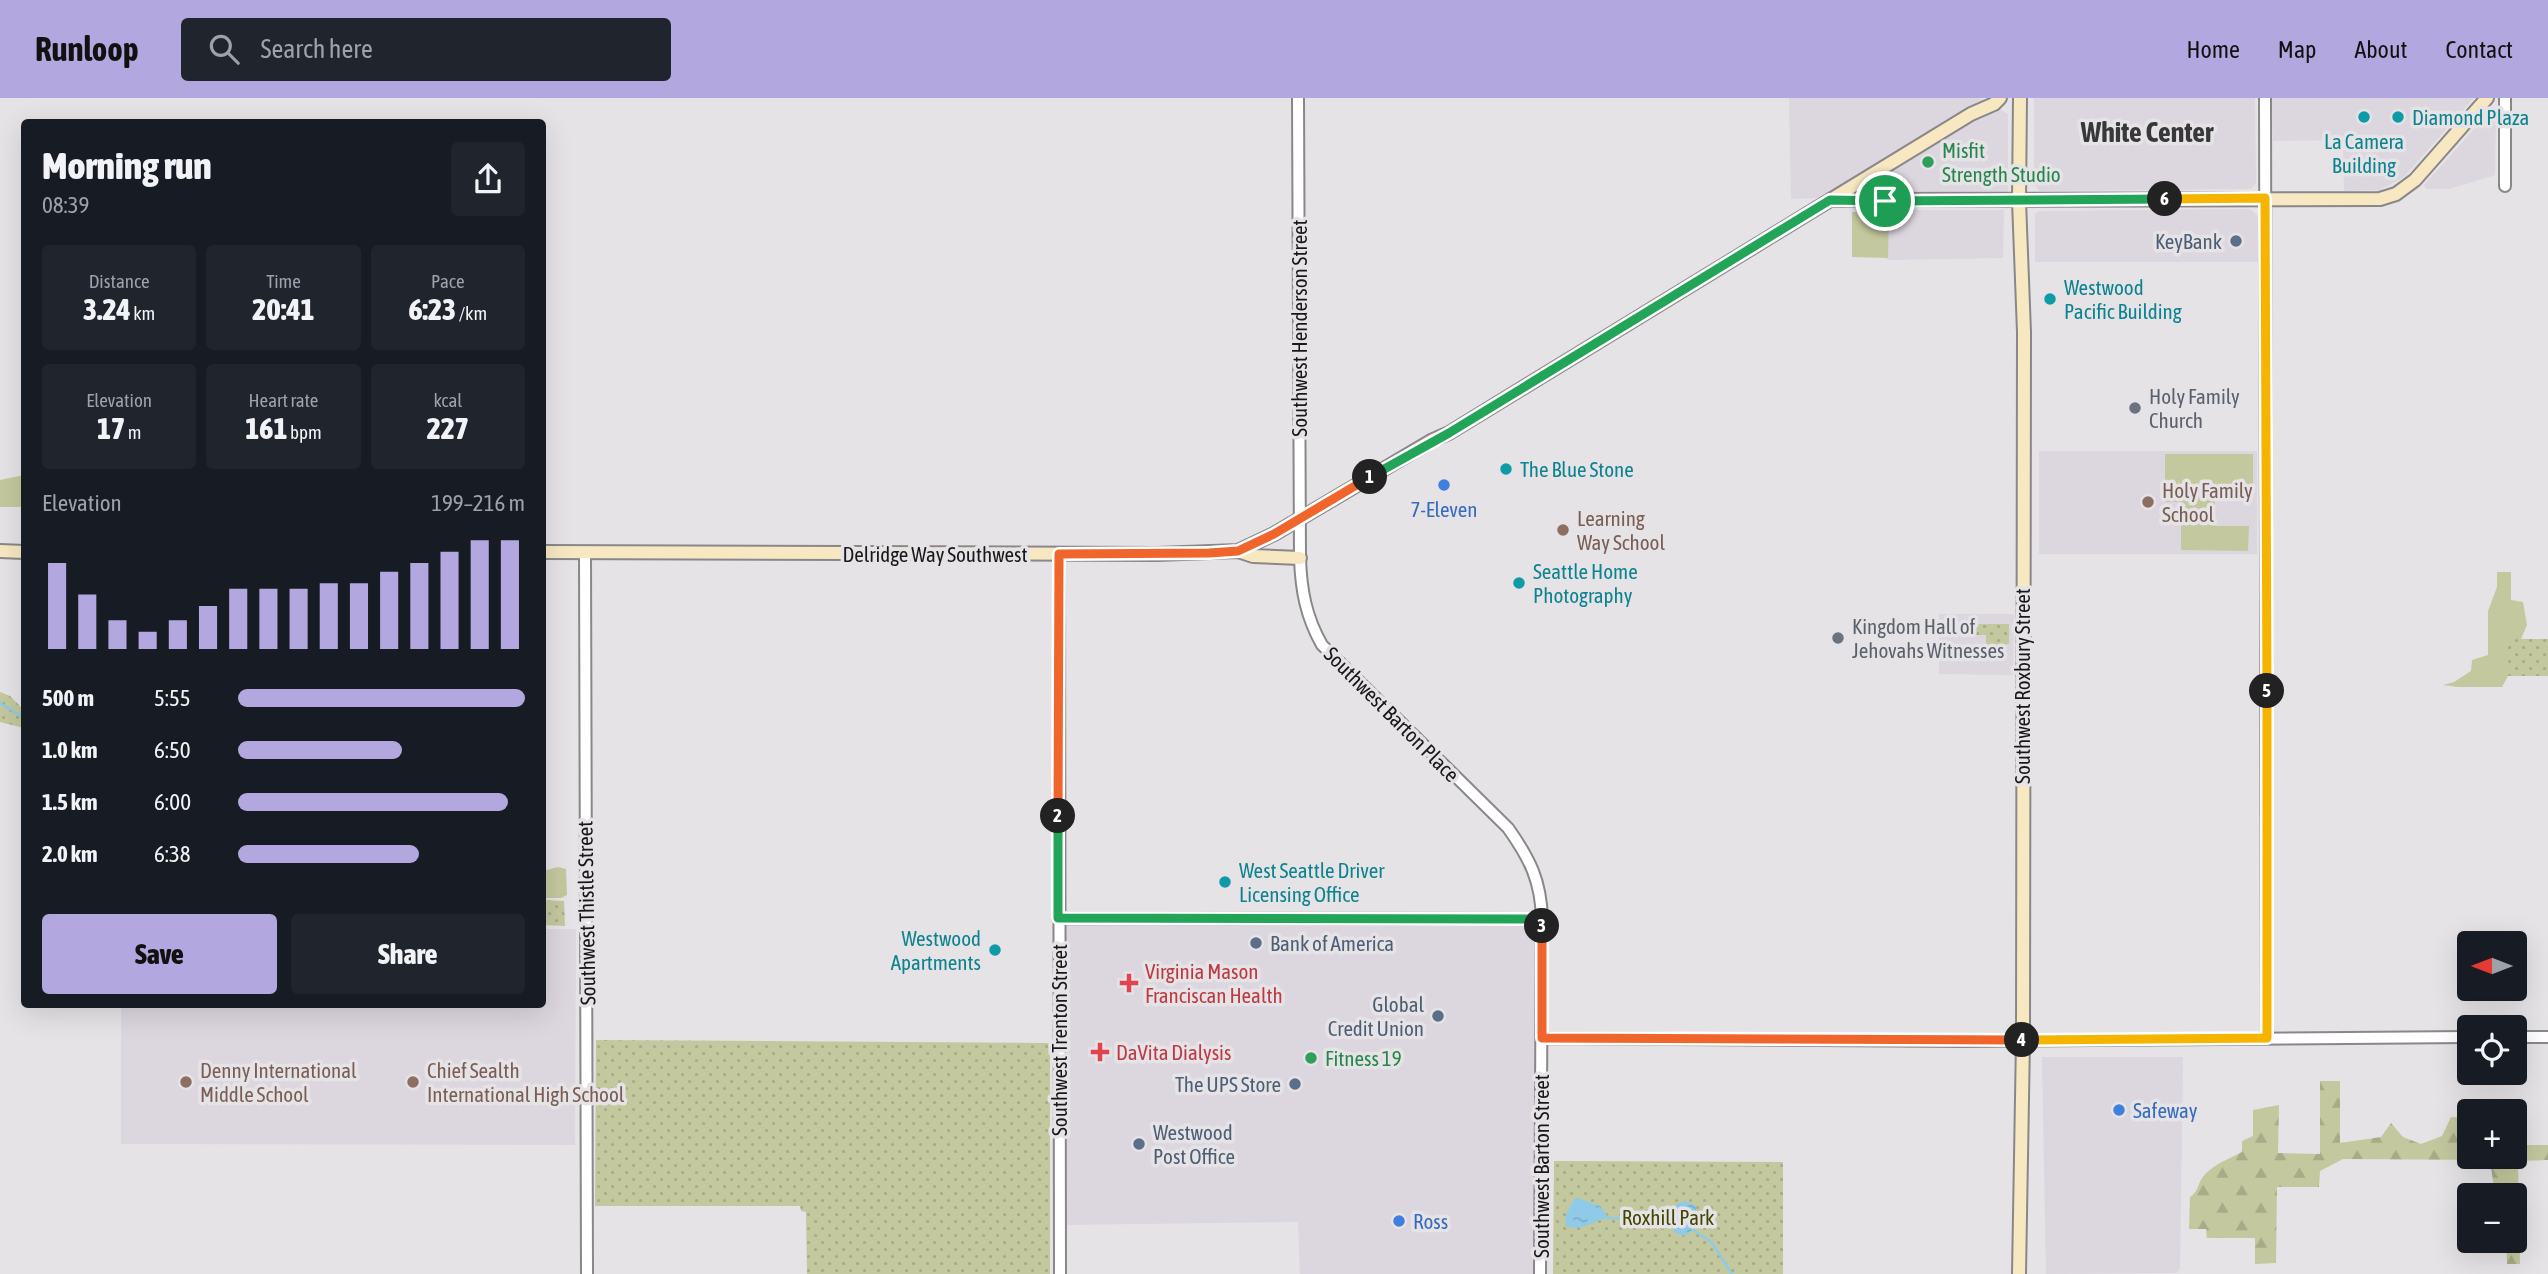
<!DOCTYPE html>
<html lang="en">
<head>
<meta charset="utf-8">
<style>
  :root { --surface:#171b24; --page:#20242c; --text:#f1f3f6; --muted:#9ea1a6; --accent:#b3a7df }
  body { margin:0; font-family:"Asap Condensed",sans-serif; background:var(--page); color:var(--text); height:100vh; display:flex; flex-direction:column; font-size:26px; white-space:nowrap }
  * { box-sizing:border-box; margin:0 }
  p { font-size:23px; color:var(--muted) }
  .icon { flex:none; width:38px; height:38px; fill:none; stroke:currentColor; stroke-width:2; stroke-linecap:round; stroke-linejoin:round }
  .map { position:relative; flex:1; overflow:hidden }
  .sheet { position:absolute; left:21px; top:21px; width:525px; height:889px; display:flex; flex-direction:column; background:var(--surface); border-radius:7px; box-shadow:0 7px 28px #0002 }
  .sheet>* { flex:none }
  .needle { width:46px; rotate:270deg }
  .buttons { position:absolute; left:2457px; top:833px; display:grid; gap:14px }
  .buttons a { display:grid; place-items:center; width:70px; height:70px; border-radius:7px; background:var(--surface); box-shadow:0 7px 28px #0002; font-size:35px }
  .pin { position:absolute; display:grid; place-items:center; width:60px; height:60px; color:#fff; margin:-30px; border:4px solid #fff; border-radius:50%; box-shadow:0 2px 7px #0007 }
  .km { position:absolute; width:35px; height:35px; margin:-18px; border-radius:50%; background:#222; color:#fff; font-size:19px; line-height:35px; text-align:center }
  .round { display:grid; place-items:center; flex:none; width:74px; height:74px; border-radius:7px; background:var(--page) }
  .head { display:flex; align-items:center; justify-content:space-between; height:119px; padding:0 21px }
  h1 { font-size:38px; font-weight:800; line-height:52px }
  .figures { display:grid; grid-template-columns:repeat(3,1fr); gap:10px; height:119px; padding:7px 21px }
  .figures div { display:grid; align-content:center; border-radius:7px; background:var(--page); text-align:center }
  .figures b { font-size:30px; font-weight:800 }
  .figures small { font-size:19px; font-weight:400 }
  .figures p { font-size:19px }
  .chart { height:196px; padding:14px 21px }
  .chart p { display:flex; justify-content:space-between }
  .chart svg { width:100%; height:126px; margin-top:7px; stroke:var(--accent); stroke-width:6 }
  .primary-button { display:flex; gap:14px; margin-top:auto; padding:14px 21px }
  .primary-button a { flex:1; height:80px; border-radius:7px; background:var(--accent); color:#111; font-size:28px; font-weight:800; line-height:80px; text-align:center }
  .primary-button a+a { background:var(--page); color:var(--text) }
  ul { padding:0 21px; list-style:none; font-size:23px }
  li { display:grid; grid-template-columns:112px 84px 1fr; align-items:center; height:52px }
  li i { height:18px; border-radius:9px; background:var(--accent) }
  header { display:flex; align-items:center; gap:42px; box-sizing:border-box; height:98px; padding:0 35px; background:var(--accent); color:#111 }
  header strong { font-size:33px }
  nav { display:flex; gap:38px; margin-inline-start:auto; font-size:24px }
  .search { width:490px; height:63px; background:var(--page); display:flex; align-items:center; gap:18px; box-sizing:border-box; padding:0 24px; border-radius:7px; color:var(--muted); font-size:26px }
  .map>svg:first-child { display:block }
  .built { fill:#dcd6df }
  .green { fill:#c3c89e }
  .forest { fill:url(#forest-firs) }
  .park { fill:url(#park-dots) }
  .water { fill:url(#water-ripples) }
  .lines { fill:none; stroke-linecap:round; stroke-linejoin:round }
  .stream { stroke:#8fcae9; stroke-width:2.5 }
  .tertiary-casing { stroke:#89878a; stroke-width:14 }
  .secondary-casing { stroke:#89878a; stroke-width:16 }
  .tertiary { stroke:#fff; stroke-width:10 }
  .secondary { stroke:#f7e8c1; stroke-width:12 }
  .split-1-casing { stroke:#fff; stroke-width:14 }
  .split-2-casing { stroke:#fff; stroke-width:14 }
  .split-3-casing { stroke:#fff; stroke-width:14 }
  .split-4-casing { stroke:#fff; stroke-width:14 }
  .split-5-casing { stroke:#fff; stroke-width:14 }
  .split-6-casing { stroke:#fff; stroke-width:14 }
  .split-7-casing { stroke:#fff; stroke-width:14 }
  .split-1 { stroke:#22a559; stroke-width:9 }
  .split-2 { stroke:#f0652b; stroke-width:9 }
  .split-3 { stroke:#22a559; stroke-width:9 }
  .split-4 { stroke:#f0652b; stroke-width:9 }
  .split-5 { stroke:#f5b400; stroke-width:9 }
  .split-6 { stroke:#f5b400; stroke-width:9 }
  .split-7 { stroke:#22a559; stroke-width:9 }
  .culture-dot { fill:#0f9aa8; stroke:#e5e3e6; stroke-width:2.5 }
  .leisure-dot { fill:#2e9e5b; stroke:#e5e3e6; stroke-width:2.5 }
  .service-dot { fill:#5c6f8a; stroke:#e5e3e6; stroke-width:2.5 }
  .worship-dot { fill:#6b7280; stroke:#e5e3e6; stroke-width:2.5 }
  .shop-dot { fill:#3f7fe0; stroke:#e5e3e6; stroke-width:2.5 }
  .education-dot { fill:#8d6e63; stroke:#e5e3e6; stroke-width:2.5 }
  .health-dot { fill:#e0444e; stroke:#e5e3e6; stroke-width:2.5 }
  .labels { text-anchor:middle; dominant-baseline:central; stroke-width:7; stroke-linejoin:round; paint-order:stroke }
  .culture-label { font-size:21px; fill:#0d838f; stroke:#e5e3e6; text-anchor:start }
  .leisure-label { font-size:21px; fill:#27864d; stroke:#e5e3e6; text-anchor:start }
  .service-label { font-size:21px; fill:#4e5e75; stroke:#e5e3e6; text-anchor:end }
  .street-label { font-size:21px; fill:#181818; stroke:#e5e3e6 }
  .worship-label { font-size:21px; fill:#5b616d; stroke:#e5e3e6; text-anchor:start }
  .education-label { font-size:21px; fill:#785e54; stroke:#e5e3e6; text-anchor:start }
  .shop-label { font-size:21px; fill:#366cbe; stroke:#e5e3e6; text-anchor:start }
  .health-label { font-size:21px; fill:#be3a42; stroke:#e5e3e6; text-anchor:start }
  .park-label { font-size:21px; fill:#434702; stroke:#e5e3e6 }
  .district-label { font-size:28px; font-weight:bold; fill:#383739; stroke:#e5e3e6 }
</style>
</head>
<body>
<header>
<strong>Runloop</strong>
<div class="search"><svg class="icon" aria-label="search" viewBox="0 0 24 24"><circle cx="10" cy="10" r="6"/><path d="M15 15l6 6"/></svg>Search here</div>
<nav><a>Home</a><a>Map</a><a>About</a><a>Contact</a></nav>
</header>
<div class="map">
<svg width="2548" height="1176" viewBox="0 0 2548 1176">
  <defs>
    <pattern id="forest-firs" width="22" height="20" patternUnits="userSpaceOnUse" patternTransform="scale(1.75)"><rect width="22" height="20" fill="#c3c89e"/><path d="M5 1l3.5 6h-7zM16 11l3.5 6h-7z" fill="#a7ab87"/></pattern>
    <pattern id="park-dots" width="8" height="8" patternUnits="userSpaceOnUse" patternTransform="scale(1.75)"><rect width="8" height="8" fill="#c3c89e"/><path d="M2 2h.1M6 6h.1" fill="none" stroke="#a7ab87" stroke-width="1.8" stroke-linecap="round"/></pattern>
    <pattern id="water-ripples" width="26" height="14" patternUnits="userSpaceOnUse" patternTransform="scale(1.75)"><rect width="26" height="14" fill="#8fcae9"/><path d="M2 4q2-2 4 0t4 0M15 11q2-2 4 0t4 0" fill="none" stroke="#7badc7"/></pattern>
  </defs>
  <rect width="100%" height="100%" fill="#e5e3e6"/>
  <path class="built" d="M1789 0H1979L2008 16V96L1911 97V112H2004L2003 160 1887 162 1888 97 1791 101Z
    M2034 0H2255L2256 85 2251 91 2039 93 2034 85Z
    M2272 0H2474L2404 79 2380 92 2344 93 2343 42 2273 43Z
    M2491 12 2496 15 2495 77 2449 91H2426L2424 87Z
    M2250 111 2259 119 2258 164H2035V116L2039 113Z
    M2039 353H2257V456H2039Z
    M1939 516H2014L2013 577 1939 576Z
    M1058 820 1542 821 1540 1176H1300L1298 1124 1060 1127Z
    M543 831H576L575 1047 121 1046V907L542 906Z
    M2042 959H2183L2180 1170 2177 1175 2046 1176Z"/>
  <path class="green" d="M1852 114H1889L1888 160 1852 159Z
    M2165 356H2253V395H2215V428H2249L2248 453 2181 452V404H2165Z
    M24 377V409H0V382Z
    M2497 474H2511V502L2523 504 2527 527 2521 541 2519 578H2508L2502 589H2457L2443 587 2454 584 2471 573 2472 562 2488 557V513L2497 489Z
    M558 769 566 771 567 797 561 800H543V773Z"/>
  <path class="forest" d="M2320 983H2340V1045L2381 1039 2391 1025 2403 1039 2421 1046 2442 1038 2451 1019 2469 1020V1059H2515V1047H2548V1062L2518 1063 2520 1166H2507L2506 1143H2515V1097H2495L2490 1062 2343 1061 2320 1073 2319 1089H2277L2276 1165 2255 1166V1140H2207L2206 1131H2189L2190 1099C2198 1094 2197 1088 2202 1080 2211 1067 2229 1061 2242 1054V1043L2253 1038V1012L2279 1007 2278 1055 2320 1056Z"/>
  <path class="park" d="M1990 526H2009V546L1986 549V537H1973V531H1959V537H1939V527Z
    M2508 541H2548V578H2508Z
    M0 594 10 598 24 612V630L0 624Z
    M542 802 564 803 565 828 543 827Z
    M596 942 1050 945V1176H807L806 1114 801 1113 800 1108H595Z
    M1554 1063 1783 1064V1176H1553Z"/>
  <path class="water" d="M1578 1100 1600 1108 1609 1120C1594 1121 1580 1136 1565 1127L1566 1117 1574 1101Z
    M1685 1103 1696 1108C1697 1122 1699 1130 1684 1138L1674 1134 1670 1122 1677 1106Z"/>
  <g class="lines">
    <path class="stream" d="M0 605 24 620
      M1655 1119 1670 1122
      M1609 1120 1635 1121
      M1694 1132 1712 1145 1732 1176"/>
    <g class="tertiary-casing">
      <path id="tertiary" d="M1298 0 1300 460C1301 492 1306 519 1322 547L1508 730C1530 761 1541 783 1542 821L1540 1176
        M2265 0 2267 940
        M2505 88V0
        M585 454 587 1176
        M1059 456 1060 1176
        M1058 820 1542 821
        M2515 939H2548
        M1542 940 1962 943 2469 939"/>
    </g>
    <g class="secondary-casing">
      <path id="secondary" d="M1878 73C1869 85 1872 96 1885 103
        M1830 102 2380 101 2396 96 2415 82 2487 0
        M0 453 24 454
        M1238 453 1253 458 1300 460
        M542 454 1157 456 1238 453 1274 436 1433 342 1449 335 1971 16 1994 6 2000 0
        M2019 1176 2023 942 2024 234 2019 103 2020 0"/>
    </g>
    <use href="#tertiary" class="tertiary"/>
    <use href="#secondary" class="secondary"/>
  </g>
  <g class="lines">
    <g class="split-1-casing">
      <path id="split-1" d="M1370 379 1449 335 1830 102 1885 103"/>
    </g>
    <g class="split-2-casing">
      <path id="split-2" d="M1058 718 1059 456 1209 455 1238 453 1274 436 1370 379"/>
    </g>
    <g class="split-3-casing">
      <path id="split-3" d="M1058 718V820L1542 821V828"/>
    </g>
    <g class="split-4-casing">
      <path id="split-4" d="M1542 828V940L2022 942"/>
    </g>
    <g class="split-5-casing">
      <path id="split-5" d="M2022 942 2267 940V593"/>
    </g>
    <g class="split-6-casing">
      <path id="split-6" d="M2165 101 2265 100 2267 593"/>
    </g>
    <g class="split-7-casing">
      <path id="split-7" d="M1885 103 2165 101"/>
    </g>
    <use href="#split-1" class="split-1"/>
    <use href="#split-2" class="split-2"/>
    <use href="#split-3" class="split-3"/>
    <use href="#split-4" class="split-4"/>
    <use href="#split-5" class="split-5"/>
    <use href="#split-6" class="split-6"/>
    <use href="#split-7" class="split-7"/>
  </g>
  <g class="culture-dot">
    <circle cx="2364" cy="19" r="7"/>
    <circle cx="2398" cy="19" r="7"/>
    <circle cx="2050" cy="201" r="7"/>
    <circle cx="1506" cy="371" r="7"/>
    <circle cx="1519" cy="485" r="7"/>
    <circle cx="1225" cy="784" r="7"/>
    <circle cx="995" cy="852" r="7"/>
  </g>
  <g class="leisure-dot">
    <circle cx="1928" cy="64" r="7"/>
    <circle cx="1311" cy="960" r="7"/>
  </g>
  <g class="service-dot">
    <circle cx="2236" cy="143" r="7"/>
    <circle cx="1256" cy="845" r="7"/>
    <circle cx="1438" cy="918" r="7"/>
    <circle cx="1295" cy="986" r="7"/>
    <circle cx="1139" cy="1046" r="7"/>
  </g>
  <g class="worship-dot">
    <circle cx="2135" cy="310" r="7"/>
    <circle cx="1838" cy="540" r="7"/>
  </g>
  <g class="shop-dot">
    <circle cx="1444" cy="387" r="7"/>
    <circle cx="2119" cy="1012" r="7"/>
    <circle cx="1399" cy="1123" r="7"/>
  </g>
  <g class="education-dot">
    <circle cx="2148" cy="404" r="7"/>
    <circle cx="1563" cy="432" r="7"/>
    <circle cx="186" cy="984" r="7"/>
    <circle cx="413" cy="984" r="7"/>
  </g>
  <g class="health-dot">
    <path d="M1125.5 874.5h7v7h7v7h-7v7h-7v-7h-7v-7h7z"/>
    <path d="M1096.5 943.5h7v7h7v7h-7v7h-7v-7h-7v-7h7z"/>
  </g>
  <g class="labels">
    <g class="culture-label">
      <text x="2412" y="19">Diamond Plaza</text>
      <text x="2364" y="43" text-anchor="middle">La Camera<tspan x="2364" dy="24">Building</tspan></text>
      <text x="2064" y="189">Westwood<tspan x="2064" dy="24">Pacific Building</tspan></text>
      <text x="1520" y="371">The Blue Stone</text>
      <text x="1533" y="473">Seattle Home<tspan x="1533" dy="24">Photography</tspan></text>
      <text x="1239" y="772">West Seattle Driver<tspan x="1239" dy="24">Licensing Office</tspan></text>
      <text x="981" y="840" text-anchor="end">Westwood<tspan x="981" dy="24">Apartments</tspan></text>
    </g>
    <g class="leisure-label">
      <text x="1942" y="52">Misfit<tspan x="1942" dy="24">Strength Studio</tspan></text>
      <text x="1325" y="960">Fitness 19</text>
    </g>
    <g class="service-label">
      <text x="2222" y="143">KeyBank</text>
      <text x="1270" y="845" text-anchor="start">Bank of America</text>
      <text x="1424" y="906">Global<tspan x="1424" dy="24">Credit Union</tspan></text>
      <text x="1281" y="986">The UPS Store</text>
      <text x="1153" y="1034" text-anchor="start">Westwood<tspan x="1153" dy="24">Post Office</tspan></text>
    </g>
    <g class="street-label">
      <text transform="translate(1299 230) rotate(-90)">Southwest Henderson Street</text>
      <text x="935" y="456">Delridge Way Southwest</text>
      <text transform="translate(2022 588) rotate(-90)">Southwest Roxbury Street</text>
      <text transform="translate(1392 616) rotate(45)">Southwest Barton Place</text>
      <text transform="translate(586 815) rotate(-91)">Southwest Thistle Street</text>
      <text transform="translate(1059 942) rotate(-90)">Southwest Trenton Street</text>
      <text transform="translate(1541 1068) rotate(-90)">Southwest Barton Street</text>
    </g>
    <g class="worship-label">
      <text x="2149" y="298">Holy Family<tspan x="2149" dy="24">Church</tspan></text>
      <text x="1852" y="528">Kingdom Hall of<tspan x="1852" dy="24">Jehovahs Witnesses</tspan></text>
    </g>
    <g class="education-label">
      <text x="2162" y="392">Holy Family<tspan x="2162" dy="24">School</tspan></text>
      <text x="1577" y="420">Learning<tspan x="1577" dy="24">Way School</tspan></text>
      <text x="200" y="972">Denny International<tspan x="200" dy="24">Middle School</tspan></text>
      <text x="427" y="972">Chief Sealth<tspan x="427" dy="24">International High School</tspan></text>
    </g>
    <g class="shop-label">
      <text x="1444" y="411" text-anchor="middle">7-Eleven</text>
      <text x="2133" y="1012">Safeway</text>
      <text x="1413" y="1123">Ross</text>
    </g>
    <g class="health-label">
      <text x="1145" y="873">Virginia Mason<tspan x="1145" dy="24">Franciscan Health</tspan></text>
      <text x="1116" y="954">DaVita Dialysis</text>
    </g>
    <g class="park-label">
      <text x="1668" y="1119">Roxhill Park</text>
    </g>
    <g class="district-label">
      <text x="2147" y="34">White Center</text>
    </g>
  </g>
</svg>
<div class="buttons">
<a><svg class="needle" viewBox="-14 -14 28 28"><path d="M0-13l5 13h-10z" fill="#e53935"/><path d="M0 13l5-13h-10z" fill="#9ea1a6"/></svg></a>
<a><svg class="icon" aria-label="locate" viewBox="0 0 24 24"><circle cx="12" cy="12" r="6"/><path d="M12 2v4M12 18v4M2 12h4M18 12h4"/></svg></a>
<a>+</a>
<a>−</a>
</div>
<div class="pin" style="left:1885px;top:103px;background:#1e9e55"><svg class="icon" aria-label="arrive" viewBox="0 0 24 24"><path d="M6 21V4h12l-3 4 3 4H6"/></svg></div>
<b class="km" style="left:1370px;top:379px">1</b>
<b class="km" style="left:1058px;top:718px">2</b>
<b class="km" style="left:1542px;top:828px">3</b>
<b class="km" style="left:2022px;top:942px">4</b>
<b class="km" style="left:2267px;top:593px">5</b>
<b class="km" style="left:2165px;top:101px">6</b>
<section class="sheet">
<div class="head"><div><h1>Morning run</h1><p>08:39</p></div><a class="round"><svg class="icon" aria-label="share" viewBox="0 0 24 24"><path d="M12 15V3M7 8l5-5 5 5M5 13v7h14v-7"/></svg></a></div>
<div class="figures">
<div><p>Distance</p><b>3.24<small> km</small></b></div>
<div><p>Time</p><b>20:41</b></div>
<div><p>Pace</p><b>6:23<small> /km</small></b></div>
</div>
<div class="figures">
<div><p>Elevation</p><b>17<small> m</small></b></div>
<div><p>Heart rate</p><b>161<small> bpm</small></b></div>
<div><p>kcal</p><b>227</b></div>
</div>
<div class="chart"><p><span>Elevation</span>199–216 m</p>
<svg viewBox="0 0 160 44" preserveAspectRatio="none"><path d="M5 44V14M15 44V25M25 44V34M35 44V38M45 44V34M55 44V29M65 44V23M75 44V23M85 44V23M95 44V21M105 44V21M115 44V17M125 44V14M135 44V10M145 44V6M155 44V6"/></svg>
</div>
<ul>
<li><b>500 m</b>5:55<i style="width:100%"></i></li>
<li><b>1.0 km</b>6:50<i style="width:57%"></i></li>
<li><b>1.5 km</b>6:00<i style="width:94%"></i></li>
<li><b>2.0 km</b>6:38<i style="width:63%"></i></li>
</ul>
<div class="primary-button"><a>Save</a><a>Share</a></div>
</section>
</div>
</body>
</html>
